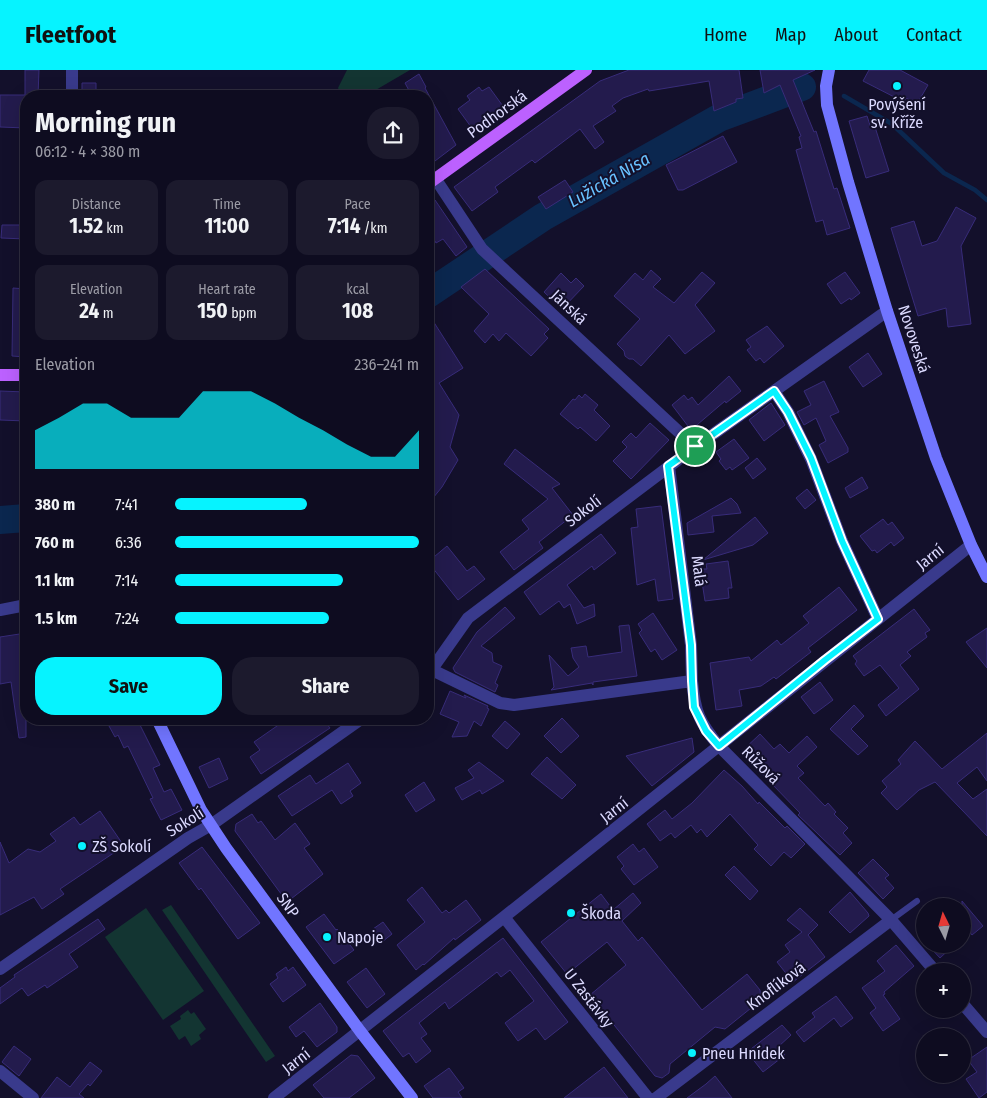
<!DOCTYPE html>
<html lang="en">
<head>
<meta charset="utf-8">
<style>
  :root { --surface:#0e0c20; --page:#1c1a2d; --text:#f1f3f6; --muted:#9b9ba5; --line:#2e2c3e; --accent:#06f3ff }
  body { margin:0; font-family:"Fira Sans Condensed",sans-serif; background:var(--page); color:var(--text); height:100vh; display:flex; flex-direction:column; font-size:19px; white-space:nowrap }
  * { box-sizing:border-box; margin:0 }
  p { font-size:16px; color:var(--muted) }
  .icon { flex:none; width:28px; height:28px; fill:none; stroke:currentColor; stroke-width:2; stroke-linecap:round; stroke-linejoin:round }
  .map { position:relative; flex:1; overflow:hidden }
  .sheet { position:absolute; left:20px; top:20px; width:414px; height:635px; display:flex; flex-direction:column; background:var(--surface); border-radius:20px; box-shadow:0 5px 20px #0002,0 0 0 1px var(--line) }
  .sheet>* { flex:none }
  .needle { width:32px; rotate:355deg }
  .tools { position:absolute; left:916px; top:828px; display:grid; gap:10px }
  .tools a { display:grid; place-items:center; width:55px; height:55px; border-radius:50%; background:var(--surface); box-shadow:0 5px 20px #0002,0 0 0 1px var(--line); font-size:25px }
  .pin { position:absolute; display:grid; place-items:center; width:42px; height:42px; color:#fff; margin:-21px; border:2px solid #fff; border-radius:50%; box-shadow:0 1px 5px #0007 }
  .round { display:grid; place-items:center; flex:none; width:52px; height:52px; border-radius:20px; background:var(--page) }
  .headline { display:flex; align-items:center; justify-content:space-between; height:85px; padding:0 15px }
  h1 { font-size:28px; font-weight:700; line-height:38px }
  .metrics { display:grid; grid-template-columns:repeat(3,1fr); gap:8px; height:85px; padding:5px 15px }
  .metrics div { display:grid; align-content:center; border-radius:12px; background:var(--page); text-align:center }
  .metrics b { font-size:21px; font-weight:700 }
  .metrics small { font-size:14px; font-weight:400 }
  .metrics p { font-size:14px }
  .chart { height:140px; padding:10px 15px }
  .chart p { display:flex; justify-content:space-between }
  .chart svg { width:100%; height:90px; margin-top:5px; fill:var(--accent); opacity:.7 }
  .primary-button { display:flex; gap:10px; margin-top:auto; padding:10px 15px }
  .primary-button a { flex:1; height:58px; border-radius:20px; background:var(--accent); color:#111; font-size:20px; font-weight:700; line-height:58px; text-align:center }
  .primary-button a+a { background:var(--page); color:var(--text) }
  ul { padding:0 15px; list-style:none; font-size:16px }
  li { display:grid; grid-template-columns:80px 60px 1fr; align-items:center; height:38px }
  li i { height:12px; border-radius:6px; background:var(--accent) }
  header { display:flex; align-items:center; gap:30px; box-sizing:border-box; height:70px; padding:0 25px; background:var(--accent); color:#111 }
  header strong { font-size:24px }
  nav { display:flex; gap:28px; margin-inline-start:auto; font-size:18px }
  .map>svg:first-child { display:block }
  .green { fill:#133532 }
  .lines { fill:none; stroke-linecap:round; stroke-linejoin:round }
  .stream { stroke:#0b274f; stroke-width:4.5 }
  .river { stroke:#0b274f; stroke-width:28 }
  .building { fill:#231b4d; stroke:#382c7a }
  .lane { stroke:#393a8c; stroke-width:6 }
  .street { stroke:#393a8c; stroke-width:12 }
  .secondary { stroke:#7175ff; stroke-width:12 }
  .primary { stroke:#bc61ff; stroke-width:12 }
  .route-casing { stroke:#fff; stroke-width:10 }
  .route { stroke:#06f3ff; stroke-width:6 }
  .poi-dot { fill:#06f3ff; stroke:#13102b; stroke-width:2 }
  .labels { text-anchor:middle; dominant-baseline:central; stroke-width:4; stroke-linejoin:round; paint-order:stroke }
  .poi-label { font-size:16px; fill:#dcdaff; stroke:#13102b; text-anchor:start }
  .street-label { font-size:16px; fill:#dcdaff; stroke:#13102b }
  .water-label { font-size:18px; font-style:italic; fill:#68c1ff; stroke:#13102b }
</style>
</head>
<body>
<header>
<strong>Fleetfoot</strong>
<nav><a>Home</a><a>Map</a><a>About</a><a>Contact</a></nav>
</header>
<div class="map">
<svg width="987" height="1028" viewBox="0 0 987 1028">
  <rect width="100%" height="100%" fill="#13102b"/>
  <path class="green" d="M347 0H410L374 21 373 26H342L338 18Z
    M171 835 275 986 266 992 162 840Z
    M146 838 204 921 163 950 105 867Z
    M188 940 191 944 194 942 206 959 199 965 201 969 191 976 185 966 179 970 170 956 181 949 180 946Z"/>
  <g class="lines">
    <path class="stream" d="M844 26 892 54 944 103 975 120 987 130"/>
    <path class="river" d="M428 224 543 147 719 48 802 17
      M0 450 26 448"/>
  </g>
  <path class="building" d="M25 0H39L38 26H26V58L0 57V25H25Z
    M629 0H739L743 28 736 29V32L714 41 709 11 649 21 648 19 623 28 612 36 616 41 593 56 604 72 595 79 580 59 535 93 532 90 495 117 498 122 472 141 454 117 600 11Z
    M760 0H815L793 10 814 62 816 61 834 119 837 118 850 158 827 165 823 150 816 152 796 80 802 78 799 67 801 66 780 15 764 23Z
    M869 0H900L928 15 917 34 906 28 904 32 863 11Z
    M419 4 426 17 425 18 456 75 435 91 428 81V65L432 62 428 54V26H412L405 13Z
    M82 13H96V26H82Z
    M479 17 482 21 489 17 505 39 474 61 458 39 470 30 467 26Z
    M867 46 871 58 875 57 889 101 866 108 849 51Z
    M723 66 737 92 683 120H678L666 95Z
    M565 110 573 122 546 139 538 127Z
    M435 130 467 177 456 186 443 169 436 173 435 171 428 177V135Z
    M956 137 976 148 961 176 971 254 948 257 946 238 918 246 891 158 914 151 922 176 937 171Z
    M2 155H26V169L1 168Z
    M485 199 549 259 544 264 548 268 531 286 506 263 499 271 493 264 485 273 474 261 489 244 461 217Z
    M651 200 661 209 653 217 674 233 702 202 715 213 695 235 715 261 685 284 669 265 641 296 633 289H629L625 286 624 281 617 274 640 249 614 226 635 203 643 210Z
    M845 202 860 223 851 230 850 228 841 234 827 214Z
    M561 203 571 213 576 208 584 216 562 239 544 222Z
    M13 218 26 219V287L12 286Z
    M428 243 463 298 439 313 459 345 450 377 458 390 442 417 433 428 428 419Z
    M767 256 784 276 764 293 760 288 756 291 747 280 751 277 746 270Z
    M868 283 882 304 863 317 849 297Z
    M729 306 741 321 726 333 725 331 691 360 672 335 684 325 688 330 692 327 698 335Z
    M824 311 839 342 830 346 848 378V382L828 393 819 375 826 371 816 348 804 355 797 342 811 335 804 321Z
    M0 321 26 322V351L0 350Z
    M585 324 598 335 594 340 610 356 596 371 580 357 578 359 560 344 573 329 575 330 579 325 582 328Z
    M771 333 785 355 764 371 749 350Z
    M650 353 669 370 631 409 613 391 627 377 622 372 631 363 636 368Z
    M734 369 749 388 732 400 730 397 726 400 719 391 721 389 716 382Z
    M515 379 560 414 552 418 573 445 539 472 543 478 514 500 500 482 529 459 522 450 548 429 504 394Z
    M757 388 766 399 753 409 745 398Z
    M862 407 868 418 850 428 845 418Z
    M807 419 816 430 805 439 796 428Z
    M731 428 737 434 741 443 712 446 714 462 688 465 687 453Z
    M661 436 673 529 658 531 655 509 637 515 631 458 638 457 636 439Z
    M755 447 768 463 753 475 703 490Z
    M883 449 888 455 892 452 904 468 894 476 891 472 877 483 875 480 872 481 860 466Z
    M601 464 616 483 594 500 592 496 567 515 584 538 594 534 595 546 577 554 570 534 564 538 559 531 540 545 524 522Z
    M447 476 467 501 474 496 485 509 458 530 428 492Z
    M728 491 732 518H728L729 528 705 531 700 499H707L706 494Z
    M839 517 857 540 808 578 811 582 776 609 774 607 761 616 739 620 742 636 716 640 710 593 749 587 751 591 777 570 781 575 809 553 803 546Z
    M505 537 515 548 481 576 492 583 493 592 502 596 495 613 498 615 495 622 455 602 453 598 477 562Z
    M914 539 930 560 925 563 927 567 907 582 911 586 900 595 919 619 886 646 878 635 899 618 880 595 864 606 855 594 857 591 853 586Z
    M653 543 677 580 662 590 655 579 651 582 639 563 642 560 638 554Z
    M629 555 637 606 593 612V615L592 613 551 620 554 617 549 585 568 606 579 597 573 588 571 578 586 576 588 587 622 582 619 556Z
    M987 558V598L966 572Z
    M26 563V667L19 668 11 612 0 614V567Z
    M820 612 833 630 814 644 801 627Z
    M450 621 466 628 464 625 488 636 487 638 489 639 481 656 474 651 467 666 452 667 459 652 440 644Z
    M854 635 864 646 851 659 868 676 858 685 830 659Z
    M562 648 579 666 561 683 544 666Z
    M110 649H137L160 695 153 698 164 722 171 719 182 740 161 750 150 729 153 728 128 676 124 678 118 665 115 667 109 656 112 654Z
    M287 649H305L309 654 317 649H323L330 658 261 704 250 687 260 680 254 672Z
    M505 651 520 664 507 679 492 666Z
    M987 663V711L977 697 957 713 973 729 987 719V766L935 712 919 720 897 740 881 723 887 717 882 711 901 694 898 690 915 671 942 699Z
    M760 664 774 679 780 674 789 683 807 666 817 677 797 696 804 703 798 708 825 736 828 733 836 742 834 744 848 758 843 763 852 773 840 785 798 745 800 743 741 682Z
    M692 668 694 682 652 716 626 686Z
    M547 687 576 715 562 729 531 704Z
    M219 688 228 709 209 718 199 697Z
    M479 692 504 711 482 724 480 720 462 730 455 718 474 708 468 700Z
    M348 693 361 713 350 721 353 726 341 734 332 720 292 746 278 726 310 705 316 714Z
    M724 700 742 716 758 734 759 732 785 758 787 756 805 774 791 788 784 782 771 796 754 779 758 775 730 744 707 767 701 759 697 763 691 755 675 768 671 763 660 771 647 754 665 740 672 749 692 733Z
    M424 712 435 730 416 742 405 725Z
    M100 741 124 776 60 819 64 824 42 839 34 827 0 845V772L9 793 28 779 40 782 56 771 50 764 74 747 80 755Z
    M252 744 258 753 261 751 275 770 295 753 310 774 304 778 323 804 287 832 235 761 236 754Z
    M633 774 639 782 644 778 658 797 634 815 621 799 624 796 617 787Z
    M202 777 260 853 238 869 201 818 199 820 179 793Z
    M873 789 889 805 885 808 894 818 883 829 858 803Z
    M734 796 758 821 750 830 725 805Z
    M422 817 442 843 446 840 449 843 466 830 481 850 455 870 454 868 424 895 423 894 416 900 397 875 425 852 407 830Z
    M850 822 868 843 869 846 850 863 829 842Z
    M633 823 641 833 622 851 638 871 642 867 702 940 747 904 760 920 761 930 725 959 715 957 670 994 669 1003 662 1008 655 1006 590 925 626 895 607 872 567 904 541 872 601 824 613 840Z
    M962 831 983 856 972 865 962 853Z
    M800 838 818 855 808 865 825 887 793 912 777 892 790 882 785 875 802 862 787 850Z
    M324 844 336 860 337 859 354 880 334 894 306 857Z
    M98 849 105 859 69 884 78 897 47 918 45 915 28 926 22 918 0 934V918L15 907 14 905Z
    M383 852 392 864 382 872 373 859Z
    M503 868 568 952 545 970 536 958 518 971 505 953 534 931 510 900 501 907 497 902 449 939 445 932 419 953 427 964 421 968 431 981 416 993 409 983 403 987 383 961Z
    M927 874H955L940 888Z
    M896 875 914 896 884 922 885 924 883 925 900 949 883 961 870 943 876 938 862 918 885 901 877 891Z
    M286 897 288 901 293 897 306 915 283 932 270 914 278 908 276 904Z
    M366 898 385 924 367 938 347 912Z
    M836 926 853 948 841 957 834 948 804 972 796 962 815 947 812 943Z
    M320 933 337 957V962L317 977 304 961 296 967 289 957Z
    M782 955 791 965 778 977 785 985 763 1002 747 982Z
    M14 976 31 989 19 1006 2 992Z
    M987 977V1022L979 1028 966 1009 977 1002 968 990Z
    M351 985 358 986 375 1008 349 1028H324L313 1015Z
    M90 992 102 1001 90 1016 88 1014 79 1024 84 1028H41L57 1007 70 1017Z
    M604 997 628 1028H564Z
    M449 998 464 1018 458 1022 462 1028H433L424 1016Z
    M715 1006 732 1028H687L706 1014Z"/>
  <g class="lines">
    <path class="lane" d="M891 850 917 831"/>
    <path class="street" d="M72 26V0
      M435 108 482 179 695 377
      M774 321 788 342 811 389 842 471 878 549
      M669 396 691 575 692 611
      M0 540 26 535
      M428 598 500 633 514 635 692 611C695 642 699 652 719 676L891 850 935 901
      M428 602 432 599 468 548 695 377 887 241
      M504 847 648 1028
      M0 899 188 768 211 755 361 649
      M962 933 987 962
      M0 1001 33 1028
      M274 1028 504 847 971 475
      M656 1028 891 850"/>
    <path class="secondary" d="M829 0 826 16 827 35 848 112 887 241 936 388 971 475 987 507
      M157 649 201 740 226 778 360 961 412 1028"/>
    <path class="primary" d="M428 114 586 0
      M0 305H26"/>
  </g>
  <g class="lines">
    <g class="route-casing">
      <path id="route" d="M774 321 788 342 811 388 842 471 878 549 825 590 719 676 706 661 694 637 692 611 691 575 668 396Z"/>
    </g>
    <use href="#route" class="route"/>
  </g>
  <g class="poi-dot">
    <circle cx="897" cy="16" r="5"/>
    <circle cx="82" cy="776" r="5"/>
    <circle cx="571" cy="843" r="5"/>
    <circle cx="327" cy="867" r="5"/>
    <circle cx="692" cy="983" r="5"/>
  </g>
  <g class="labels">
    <g class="poi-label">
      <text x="897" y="34" text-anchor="middle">Povýšení<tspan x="897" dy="18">sv. Kříže</tspan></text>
      <text x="92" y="776">ZŠ Sokolí</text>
      <text x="581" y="843">Škoda</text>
      <text x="337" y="867">Napoje</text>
      <text x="702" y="983">Pneu Hnídek</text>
    </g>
    <g class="street-label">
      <text transform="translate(497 44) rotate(-36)">Podhorská</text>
      <text transform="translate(569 237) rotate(43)">Jánská</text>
      <text transform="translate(914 269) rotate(72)">Novoveská</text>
      <text transform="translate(583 441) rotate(-37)">Sokolí</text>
      <text transform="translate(930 487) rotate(-39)">Jarní</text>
      <text transform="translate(699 501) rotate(82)">Malá</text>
      <text transform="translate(761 695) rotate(45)">Růžová</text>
      <text transform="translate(614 740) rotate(-38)">Jarní</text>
      <text transform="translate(185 752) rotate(-32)">Sokolí</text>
      <text transform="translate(288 835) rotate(54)">SNP</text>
      <text transform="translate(776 916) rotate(-37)">Knoflíková</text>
      <text transform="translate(589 928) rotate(52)">U Zastávky</text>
      <text transform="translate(296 991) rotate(-38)">Jarní</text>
    </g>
    <g class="water-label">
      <text transform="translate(609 110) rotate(-30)">Lužická Nisa</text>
    </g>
  </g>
</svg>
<div class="tools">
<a><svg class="needle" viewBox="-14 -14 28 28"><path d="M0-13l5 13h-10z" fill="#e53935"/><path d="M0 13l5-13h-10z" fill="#9b9ba5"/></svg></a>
<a>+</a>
<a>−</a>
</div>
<div class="pin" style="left:695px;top:376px;background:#1e9e55"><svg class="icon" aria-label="arrive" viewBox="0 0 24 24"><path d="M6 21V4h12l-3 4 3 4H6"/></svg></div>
<section class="sheet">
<div class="headline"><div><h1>Morning run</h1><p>06:12 · 4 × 380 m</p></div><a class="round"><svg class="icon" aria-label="share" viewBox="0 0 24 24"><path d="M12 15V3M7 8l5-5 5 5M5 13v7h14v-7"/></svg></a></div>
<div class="metrics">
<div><p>Distance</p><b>1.52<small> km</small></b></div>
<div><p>Time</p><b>11:00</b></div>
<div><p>Pace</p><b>7:14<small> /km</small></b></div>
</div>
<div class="metrics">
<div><p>Elevation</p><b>24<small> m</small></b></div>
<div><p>Heart rate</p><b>150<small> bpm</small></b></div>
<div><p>kcal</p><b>108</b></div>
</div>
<div class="chart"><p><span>Elevation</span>236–241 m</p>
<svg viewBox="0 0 160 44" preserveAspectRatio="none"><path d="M0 44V25L10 19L20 12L30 12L40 19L50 19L60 19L70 6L80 6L90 6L100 12L110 19L120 25L130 32L140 38L150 38L160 25V44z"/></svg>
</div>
<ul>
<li><b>380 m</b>7:41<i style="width:54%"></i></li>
<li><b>760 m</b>6:36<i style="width:100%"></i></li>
<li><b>1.1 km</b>7:14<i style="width:69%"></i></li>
<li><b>1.5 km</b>7:24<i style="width:63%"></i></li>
</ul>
<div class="primary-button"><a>Save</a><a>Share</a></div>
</section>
</div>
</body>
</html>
